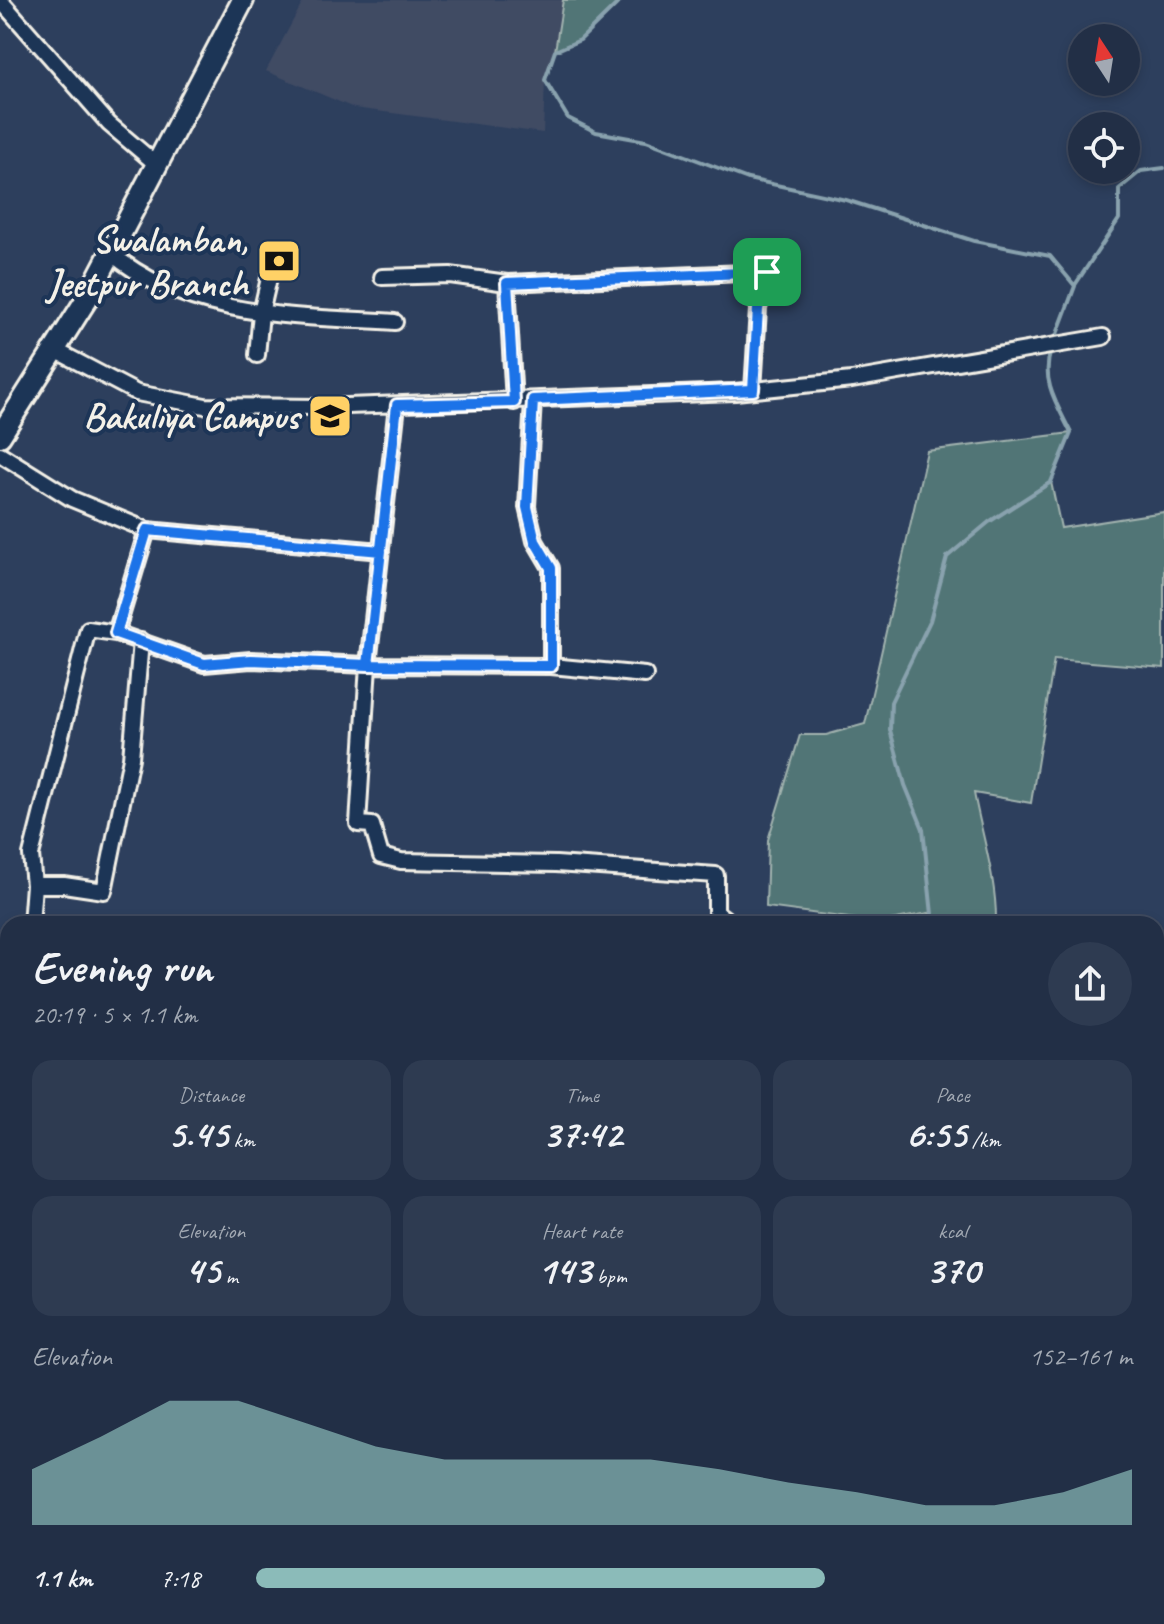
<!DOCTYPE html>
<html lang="en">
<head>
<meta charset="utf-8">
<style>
  :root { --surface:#222f46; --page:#2e3b51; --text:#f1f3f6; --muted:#a2a9b3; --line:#3f4a5f; --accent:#8bbbb9 }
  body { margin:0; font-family:Caveat,sans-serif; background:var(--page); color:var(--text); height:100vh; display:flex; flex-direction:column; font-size:30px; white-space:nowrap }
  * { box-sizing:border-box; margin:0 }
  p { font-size:26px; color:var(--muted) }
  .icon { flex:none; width:44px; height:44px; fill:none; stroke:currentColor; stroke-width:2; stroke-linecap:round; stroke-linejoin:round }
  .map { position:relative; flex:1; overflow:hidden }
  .drawer { position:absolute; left:0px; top:916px; width:1164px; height:708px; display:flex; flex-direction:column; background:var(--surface); border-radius:24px 24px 0 0; box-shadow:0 4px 12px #0003,0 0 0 2px var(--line) }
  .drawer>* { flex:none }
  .needle { width:52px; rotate:348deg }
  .buttons { position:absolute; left:1068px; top:24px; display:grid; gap:16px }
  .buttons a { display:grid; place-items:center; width:72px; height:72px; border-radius:50%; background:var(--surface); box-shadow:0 4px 12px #0003,0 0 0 2px var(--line); font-size:40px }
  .pin { position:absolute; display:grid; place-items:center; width:68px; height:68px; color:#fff; margin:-34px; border-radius:16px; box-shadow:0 4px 12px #0006 }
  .round { display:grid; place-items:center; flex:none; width:84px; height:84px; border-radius:42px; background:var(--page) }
  .overview { display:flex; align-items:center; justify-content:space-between; height:136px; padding:0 32px }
  h1 { font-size:44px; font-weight:600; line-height:60px }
  .stats { display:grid; grid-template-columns:repeat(3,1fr); gap:12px; height:136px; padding:8px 32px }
  .stats div { display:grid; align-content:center; border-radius:20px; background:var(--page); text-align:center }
  .stats b { font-size:40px; font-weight:600 }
  .stats small { font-size:22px; font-weight:400 }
  .stats p { font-size:22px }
  .chart { height:224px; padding:16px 32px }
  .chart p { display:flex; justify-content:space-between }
  .chart svg { width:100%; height:144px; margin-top:8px; fill:var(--accent); opacity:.7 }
  ul { padding:0 32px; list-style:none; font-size:26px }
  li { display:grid; grid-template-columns:128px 96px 1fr; align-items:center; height:60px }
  li i { height:20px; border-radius:10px; background:var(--accent) }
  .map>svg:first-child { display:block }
  .built { fill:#404b64 }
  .green { fill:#517576; stroke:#a2b3af; stroke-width:2 }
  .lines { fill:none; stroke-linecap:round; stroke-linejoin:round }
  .stream { stroke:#89a2ae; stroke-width:4 }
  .minor-casing { stroke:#f4f1e8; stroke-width:20 }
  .highway-casing { stroke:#f4f1e8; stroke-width:26 }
  .minor { stroke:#1d3557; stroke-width:14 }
  .highway { stroke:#1d3557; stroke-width:20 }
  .route-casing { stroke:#fff; stroke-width:16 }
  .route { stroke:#1a73e8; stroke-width:10 }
  .labels { text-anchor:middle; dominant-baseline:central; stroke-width:8; stroke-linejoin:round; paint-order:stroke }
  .poi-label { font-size:38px; font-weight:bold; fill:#f4f1e8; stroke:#1d3557; text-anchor:end }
</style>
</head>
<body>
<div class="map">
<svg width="1164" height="1624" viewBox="0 0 1164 1624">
  <rect width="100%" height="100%" fill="#2d3f5d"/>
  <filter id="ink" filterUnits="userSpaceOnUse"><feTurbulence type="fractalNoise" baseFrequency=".0125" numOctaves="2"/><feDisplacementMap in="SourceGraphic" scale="16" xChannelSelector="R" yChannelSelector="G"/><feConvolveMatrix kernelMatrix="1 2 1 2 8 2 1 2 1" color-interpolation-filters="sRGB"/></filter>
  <g filter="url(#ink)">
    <path class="built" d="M304 0H563L555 51 545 80 543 133 354 108 266 71Z"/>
    <path class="green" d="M563 0H621L580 40 555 51Z
      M1071 433 1051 482 1061 528 1164 512V668L1054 659 1031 803 974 793C982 836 997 880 996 924H933L929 913 879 922 766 907 768 840 800 735H826L865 724 927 451Z
      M1156 1064 1164 1065V1281H1156Z
      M1156 1489 1164 1498V1624H728L730 1616H1156Z"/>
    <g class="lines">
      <path class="stream" d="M621 0 580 40 555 51 545 80 568 118 596 132 646 141 748 179 846 200 974 241 1050 256 1075 286 1054 342
        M1075 285 1119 219V189L1141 171 1164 168
        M933 924 923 829 905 785 890 730 891 702 930 621 947 557 989 522 1051 482 1071 433C1058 406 1040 381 1051 350
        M1156 1489 1164 1498
        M1156 1540 1164 1546
        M892 1624 893 1616"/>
      <g class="minor-casing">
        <path id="minor" d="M0 0 109 124 156 164
          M111 253C189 319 298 316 395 322
          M382 277 450 275 507 283 767 272 758 309 753 390
          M507 283 514 402
          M55 350 137 393 205 406 320 407 735 392 852 380 1103 337
          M257 355 261 313 270 274
          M533 400 527 507 535 541 551 568V666
          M397 405 368 665 358 824 372 825 381 856 401 861 556 864 716 875V912L732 924
          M0 454 72 499 147 530 381 551
          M116 633 147 530
          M34 885 31 855 88 629 116 633 204 664 251 660 368 665 551 666 645 675
          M31 924 34 885H64L104 891 131 758 141 641
          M0 1036 8 1035
          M0 1577 8 1578
          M486 1616 519 1624"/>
      </g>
      <g class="highway-casing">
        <path id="highway" d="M0 436 86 300 243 0"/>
      </g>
      <use href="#minor" class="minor"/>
      <use href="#highway" class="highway"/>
    </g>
  </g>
  <g class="lines" filter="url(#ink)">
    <g class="route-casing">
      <path id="route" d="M767 272 507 283 514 402 397 405 368 665 251 660 204 664 116 633 147 530 381 551 368 665 551 666V568L535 541 527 507 533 400 753 390 758 309 767 272"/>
    </g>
    <use href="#route" class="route"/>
  </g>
  <defs>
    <g id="bank-square" transform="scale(2.3)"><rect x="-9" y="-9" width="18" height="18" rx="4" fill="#ffd166" stroke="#1d3557"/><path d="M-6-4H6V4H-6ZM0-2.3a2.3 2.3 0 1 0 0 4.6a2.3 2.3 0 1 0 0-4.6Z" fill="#111"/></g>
    <g id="school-square" transform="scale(2.3)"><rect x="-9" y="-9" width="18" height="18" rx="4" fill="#ffd166" stroke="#1d3557"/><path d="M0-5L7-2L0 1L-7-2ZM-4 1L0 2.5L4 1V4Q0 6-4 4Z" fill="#111"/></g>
  </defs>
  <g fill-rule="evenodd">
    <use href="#bank-square" x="279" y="261"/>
    <use href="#school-square" x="330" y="416"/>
  </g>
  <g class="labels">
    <g class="poi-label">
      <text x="248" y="239">Swalamban,<tspan x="248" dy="44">Jeetpur Branch</tspan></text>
      <text x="299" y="416">Bakuliya Campus</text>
    </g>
  </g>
</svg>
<div class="buttons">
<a><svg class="needle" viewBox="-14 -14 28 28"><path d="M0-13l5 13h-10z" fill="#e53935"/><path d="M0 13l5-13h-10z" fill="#a2a9b3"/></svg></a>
<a><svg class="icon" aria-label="locate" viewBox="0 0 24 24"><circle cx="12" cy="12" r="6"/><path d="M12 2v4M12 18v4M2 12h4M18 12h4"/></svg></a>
</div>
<div class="pin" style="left:767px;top:272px;background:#1e9e55"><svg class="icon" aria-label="arrive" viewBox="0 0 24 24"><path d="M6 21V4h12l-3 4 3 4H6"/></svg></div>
<section class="drawer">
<div class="overview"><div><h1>Evening run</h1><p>20:19 · 5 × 1.1 km</p></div><a class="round"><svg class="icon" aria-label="share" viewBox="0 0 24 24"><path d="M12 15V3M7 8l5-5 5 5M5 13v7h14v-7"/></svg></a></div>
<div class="stats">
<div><p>Distance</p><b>5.45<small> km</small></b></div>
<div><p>Time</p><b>37:42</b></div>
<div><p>Pace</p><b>6:55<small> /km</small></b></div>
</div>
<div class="stats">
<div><p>Elevation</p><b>45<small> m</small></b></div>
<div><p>Heart rate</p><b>143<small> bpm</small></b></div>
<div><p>kcal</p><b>370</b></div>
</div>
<div class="chart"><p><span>Elevation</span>152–161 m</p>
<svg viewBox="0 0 160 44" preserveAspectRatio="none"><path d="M0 44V27L10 17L20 6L30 6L40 13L50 20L60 24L70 24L80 24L90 24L100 27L110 31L120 34L130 38L140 38L150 34L160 27V44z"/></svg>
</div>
<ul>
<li><b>1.1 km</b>7:18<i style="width:65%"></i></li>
</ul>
</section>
</div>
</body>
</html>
